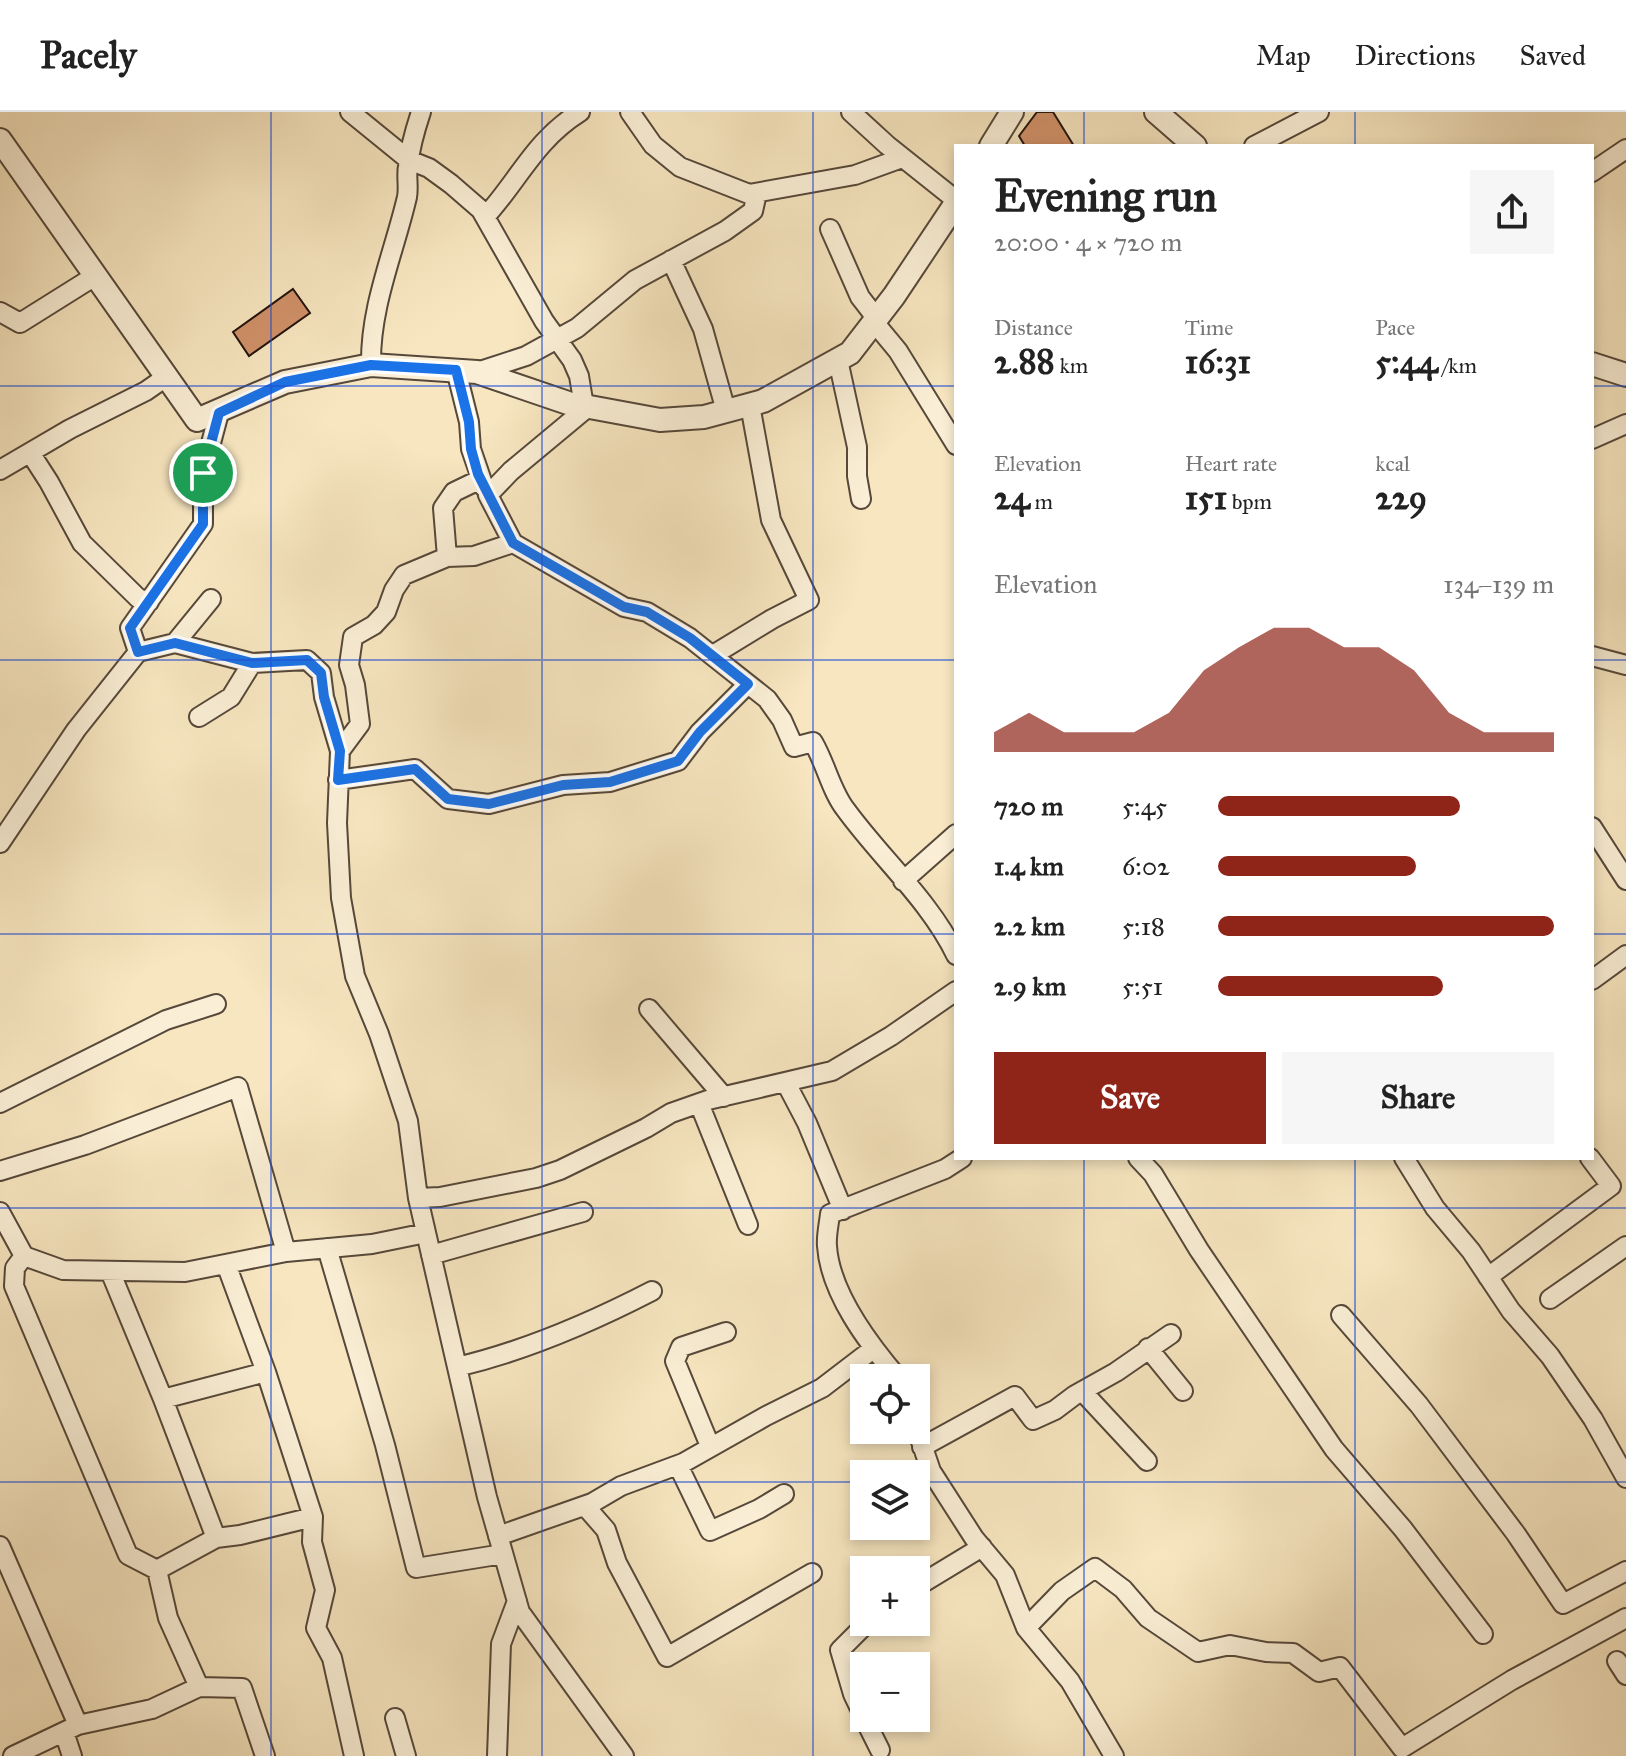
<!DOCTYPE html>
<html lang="en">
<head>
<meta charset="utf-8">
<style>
  :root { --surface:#fff; --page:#f6f6f6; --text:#222; --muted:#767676; --line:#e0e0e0; --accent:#8f2418 }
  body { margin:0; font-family:"IM FELL Great Primer",serif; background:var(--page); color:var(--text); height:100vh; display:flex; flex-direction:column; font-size:30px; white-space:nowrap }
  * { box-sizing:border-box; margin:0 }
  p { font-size:26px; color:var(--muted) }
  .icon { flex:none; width:44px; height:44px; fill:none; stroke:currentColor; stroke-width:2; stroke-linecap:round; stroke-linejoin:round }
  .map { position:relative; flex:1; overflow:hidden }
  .side { position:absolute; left:954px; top:32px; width:640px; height:1016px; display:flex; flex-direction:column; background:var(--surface); border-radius:0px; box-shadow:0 4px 12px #0003 }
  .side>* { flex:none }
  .controls { position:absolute; left:850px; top:1252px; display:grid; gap:16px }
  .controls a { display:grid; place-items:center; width:80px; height:80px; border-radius:0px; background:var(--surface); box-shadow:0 4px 12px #0003; font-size:40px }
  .pin { position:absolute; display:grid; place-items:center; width:68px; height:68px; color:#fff; margin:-34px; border:4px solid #fff; border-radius:50%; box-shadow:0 2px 8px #0007 }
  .round { display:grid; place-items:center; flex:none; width:84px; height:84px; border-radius:0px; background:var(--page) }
  .summary { display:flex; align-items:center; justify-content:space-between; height:136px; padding:0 40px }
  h1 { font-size:44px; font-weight:700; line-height:60px }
  .stats { display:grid; grid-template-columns:repeat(3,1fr); gap:12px; height:136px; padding:8px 40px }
  .stats div { display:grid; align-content:center }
  .stats b { font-size:34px; font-weight:700 }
  .stats small { font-size:22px; font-weight:400 }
  .stats p { font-size:22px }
  .chart { height:224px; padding:16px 40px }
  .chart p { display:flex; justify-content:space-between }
  .chart svg { width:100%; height:144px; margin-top:8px; fill:var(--accent); opacity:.7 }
  .cta { display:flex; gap:16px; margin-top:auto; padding:16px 40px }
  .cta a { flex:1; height:92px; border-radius:0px; background:var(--accent); color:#fff; font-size:32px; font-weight:700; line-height:92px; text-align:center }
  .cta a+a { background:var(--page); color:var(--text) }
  ul { padding:0 40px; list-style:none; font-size:26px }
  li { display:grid; grid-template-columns:128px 96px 1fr; align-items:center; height:60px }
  li i { height:20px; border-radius:10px; background:var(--accent) }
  header { display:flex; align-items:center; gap:48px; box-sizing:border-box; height:112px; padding:0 40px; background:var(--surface); border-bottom:2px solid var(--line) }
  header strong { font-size:38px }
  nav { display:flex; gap:44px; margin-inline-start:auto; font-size:28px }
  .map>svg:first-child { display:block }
  .building { fill:#d09169; stroke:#21130e; stroke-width:2 }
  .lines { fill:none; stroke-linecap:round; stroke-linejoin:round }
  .minor-casing { stroke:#56483a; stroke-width:22 }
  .tertiary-casing { stroke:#56483a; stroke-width:26 }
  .minor { stroke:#faefd6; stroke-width:18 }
  .tertiary { stroke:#faefd6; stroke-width:22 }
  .route-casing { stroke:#fff; stroke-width:16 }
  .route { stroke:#1a73e8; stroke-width:10 }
  .grid { fill:none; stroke:#1d4ed8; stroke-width:2; stroke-opacity:0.55 }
</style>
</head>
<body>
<header>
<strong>Pacely</strong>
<nav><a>Map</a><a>Directions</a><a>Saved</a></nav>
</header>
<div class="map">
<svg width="1626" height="1644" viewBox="0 0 1626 1644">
  <rect width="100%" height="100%" fill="#f7e6c0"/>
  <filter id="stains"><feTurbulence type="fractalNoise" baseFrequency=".0025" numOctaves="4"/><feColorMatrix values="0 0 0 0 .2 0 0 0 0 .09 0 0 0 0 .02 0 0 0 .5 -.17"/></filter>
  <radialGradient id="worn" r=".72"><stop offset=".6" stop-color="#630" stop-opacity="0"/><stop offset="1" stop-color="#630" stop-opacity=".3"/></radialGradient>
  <path class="building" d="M1037 0H1053L1074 34H1025L1019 24Z
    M293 177 310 201 249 244 233 220Z"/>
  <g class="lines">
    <g class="minor-casing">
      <path id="minor" d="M350 0 409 48 429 56 451 72 481 98 544 209 572 248 579 264 584 294
        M630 0 653 33 680 55 749 82 855 63 902 46
        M851 0 887 33 956 88
        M1254 34 1319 0
        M1592 60 1626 37
        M485 105C519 68 534 29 580 0
        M830 117 860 185 877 207
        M671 148 703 217 726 299
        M0 200 20 211 95 164
        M874 210 898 239 956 333
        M838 248 857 335V364L861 387
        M371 253C370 194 394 141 407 85 409 75 406 64 408 54 410 35 415 18 421 0
        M456 258 469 310 471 337 484 375
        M477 260 526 244 577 216 635 168 725 119 753 99 757 81
        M588 295 511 359 488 383 513 431 624 495 647 500 690 526 767 587 782 608 794 635 813 630C826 652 831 679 846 698 881 746 930 789 956 843
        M1592 327 1626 312
        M31 342 49 370 82 431 138 486 149 490
        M0 358 70 317 146 279 166 265
        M447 445 474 444 513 431
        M175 531 252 551 307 548 321 561 324 585 340 639 337 711 341 786 355 864 379 922 408 1009 418 1086
        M138 540 175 531 211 487
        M713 543 772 507 809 488 771 408 750 293
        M1592 544 1626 553
        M199 605 231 585 252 551
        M340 639 360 612 355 573 349 553 353 525 374 513 386 500 394 478 404 463 447 445 443 396 454 380 481 367
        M338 668 415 657 448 687 489 692 563 673 610 670 678 649 700 620 748 572
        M1592 715 1626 768
        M0 731 76 618 138 540 130 516 203 412V361L219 301
        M903 769 956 722
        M1592 868 1626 843
        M649 897 724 985
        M786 971 807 1011 843 1098
        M0 991 166 908 216 892
        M699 991 748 1113
        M1138 1046 1153 1062 1199 1138 1334 1337 1403 1417 1483 1522
        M1404 1046 1435 1096 1471 1139 1511 1199 1550 1244 1593 1307 1626 1366
        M0 1059 85 1033 238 975 286 1140 185 1160 63 1158 24 1144 0 1100
        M327 1136 385 1333 416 1456 503 1442
        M286 1140 372 1132 426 1121
        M431 1143 583 1100
        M24 1144 15 1156 14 1174 128 1443 157 1458
        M226 1152 266 1260 313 1405 312 1430 325 1478 316 1516 332 1546 354 1644
        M110 1159 163 1287 216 1426
        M1488 1165 1611 1074 1590 1046
        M1550 1187 1626 1134
        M1341 1203 1419 1293 1516 1422 1563 1492 1626 1459
        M1148 1236 1183 1279
        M457 1255C525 1239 590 1211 652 1179
        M898 1266C868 1231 830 1181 827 1134 826 1124 829 1112 830 1102L945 1057 962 1046
        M1082 1279 1147 1349
        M163 1287 266 1260
        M916 1315 931 1359 974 1426 1005 1463 1026 1516 1062 1479 1095 1456 1123 1477 1148 1506 1198 1540 1230 1533 1266 1540 1293 1541 1319 1560 1340 1555 1402 1636 1512 1568 1626 1506
        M710 1334 675 1249 681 1235 726 1220
        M922 1335 1015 1284 1033 1308 1055 1298 1075 1283 1116 1260 1171 1222
        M678 1353 710 1419 759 1397 784 1382
        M585 1394 606 1418 617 1451 667 1545 812 1461
        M498 1424 592 1391 621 1374 683 1351 766 1304 822 1276 873 1237
        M0 1434 78 1613 13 1644
        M916 1475 982 1435
        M1026 1516 1070 1569 1114 1644
        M1617 1549 1626 1563
        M199 1575 242 1576 265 1644
        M864 1605 853 1582 840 1538 868 1510
        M395 1606 406 1644
        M864 1606 880 1638
        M78 1613 152 1597 199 1575 168 1506 157 1458 216 1426 240 1423 313 1405
        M64 1620 72 1644
        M497 1644 501 1532 517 1489
        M624 1644 520 1500 487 1385 418 1086 440 1085 536 1066 560 1058 646 1016 671 1001 708 988 832 959 891 924 956 879"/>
    </g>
    <g class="tertiary-casing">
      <path id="tertiary" d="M1156 0 1195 34
        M0 28 197 308 285 270 371 253 477 260 568 291 660 308 704 305 763 289 850 241 894 184 956 91
        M991 34 1012 0
        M1592 252 1626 263"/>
    </g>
    <use href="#minor" class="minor"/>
    <use href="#tertiary" class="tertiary"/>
  </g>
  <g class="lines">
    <g class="route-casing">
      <path id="route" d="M371 253 456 258 469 310 471 337 478 362 513 431 624 495 647 500 690 526 748 572 700 620 678 649 610 670 563 673 489 692 448 687 415 657 338 668 340 639 324 585 321 561 307 548 252 551 175 531 138 540 130 516 203 412V361L219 301 285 270Z"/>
    </g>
    <use href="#route" class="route"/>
  </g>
  <path class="grid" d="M271 0V1644M542 0V1644M813 0V1644M1084 0V34M1355 0V34M0 274H956M1592 274H1626M0 548H956M1592 548H1626M0 822H956M1592 822H1626M1084 1046V1644M1355 1046V1644M0 1096H1626M0 1370H864M916 1370H1626"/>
  <rect width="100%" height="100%" filter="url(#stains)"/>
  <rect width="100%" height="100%" fill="url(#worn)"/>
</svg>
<div class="controls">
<a><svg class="icon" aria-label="locate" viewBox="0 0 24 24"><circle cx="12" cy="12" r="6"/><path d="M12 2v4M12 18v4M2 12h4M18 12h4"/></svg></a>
<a><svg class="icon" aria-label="layers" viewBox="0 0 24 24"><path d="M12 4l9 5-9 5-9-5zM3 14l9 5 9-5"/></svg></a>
<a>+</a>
<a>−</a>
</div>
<div class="pin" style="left:203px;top:361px;background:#1e9e55"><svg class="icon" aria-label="arrive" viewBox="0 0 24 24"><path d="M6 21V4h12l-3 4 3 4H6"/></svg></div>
<section class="side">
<div class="summary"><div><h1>Evening run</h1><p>20:00 · 4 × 720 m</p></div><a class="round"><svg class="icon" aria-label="share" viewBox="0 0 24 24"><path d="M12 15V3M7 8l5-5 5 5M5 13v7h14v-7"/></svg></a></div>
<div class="stats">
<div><p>Distance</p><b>2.88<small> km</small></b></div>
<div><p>Time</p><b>16:31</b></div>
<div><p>Pace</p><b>5:44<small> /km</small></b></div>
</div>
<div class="stats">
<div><p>Elevation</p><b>24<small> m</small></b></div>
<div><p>Heart rate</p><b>151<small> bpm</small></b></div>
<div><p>kcal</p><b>229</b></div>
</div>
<div class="chart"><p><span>Elevation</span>134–139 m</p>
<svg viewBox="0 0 160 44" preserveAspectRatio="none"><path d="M0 44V38L10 32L20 38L30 38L40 38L50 32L60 19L70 12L80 6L90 6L100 12L110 12L120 19L130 32L140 38L150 38L160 38V44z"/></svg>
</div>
<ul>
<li><b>720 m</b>5:45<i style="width:72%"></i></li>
<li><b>1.4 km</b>6:02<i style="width:59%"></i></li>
<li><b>2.2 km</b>5:18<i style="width:100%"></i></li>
<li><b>2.9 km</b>5:51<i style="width:67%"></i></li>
</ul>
<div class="cta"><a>Save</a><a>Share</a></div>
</section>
</div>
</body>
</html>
